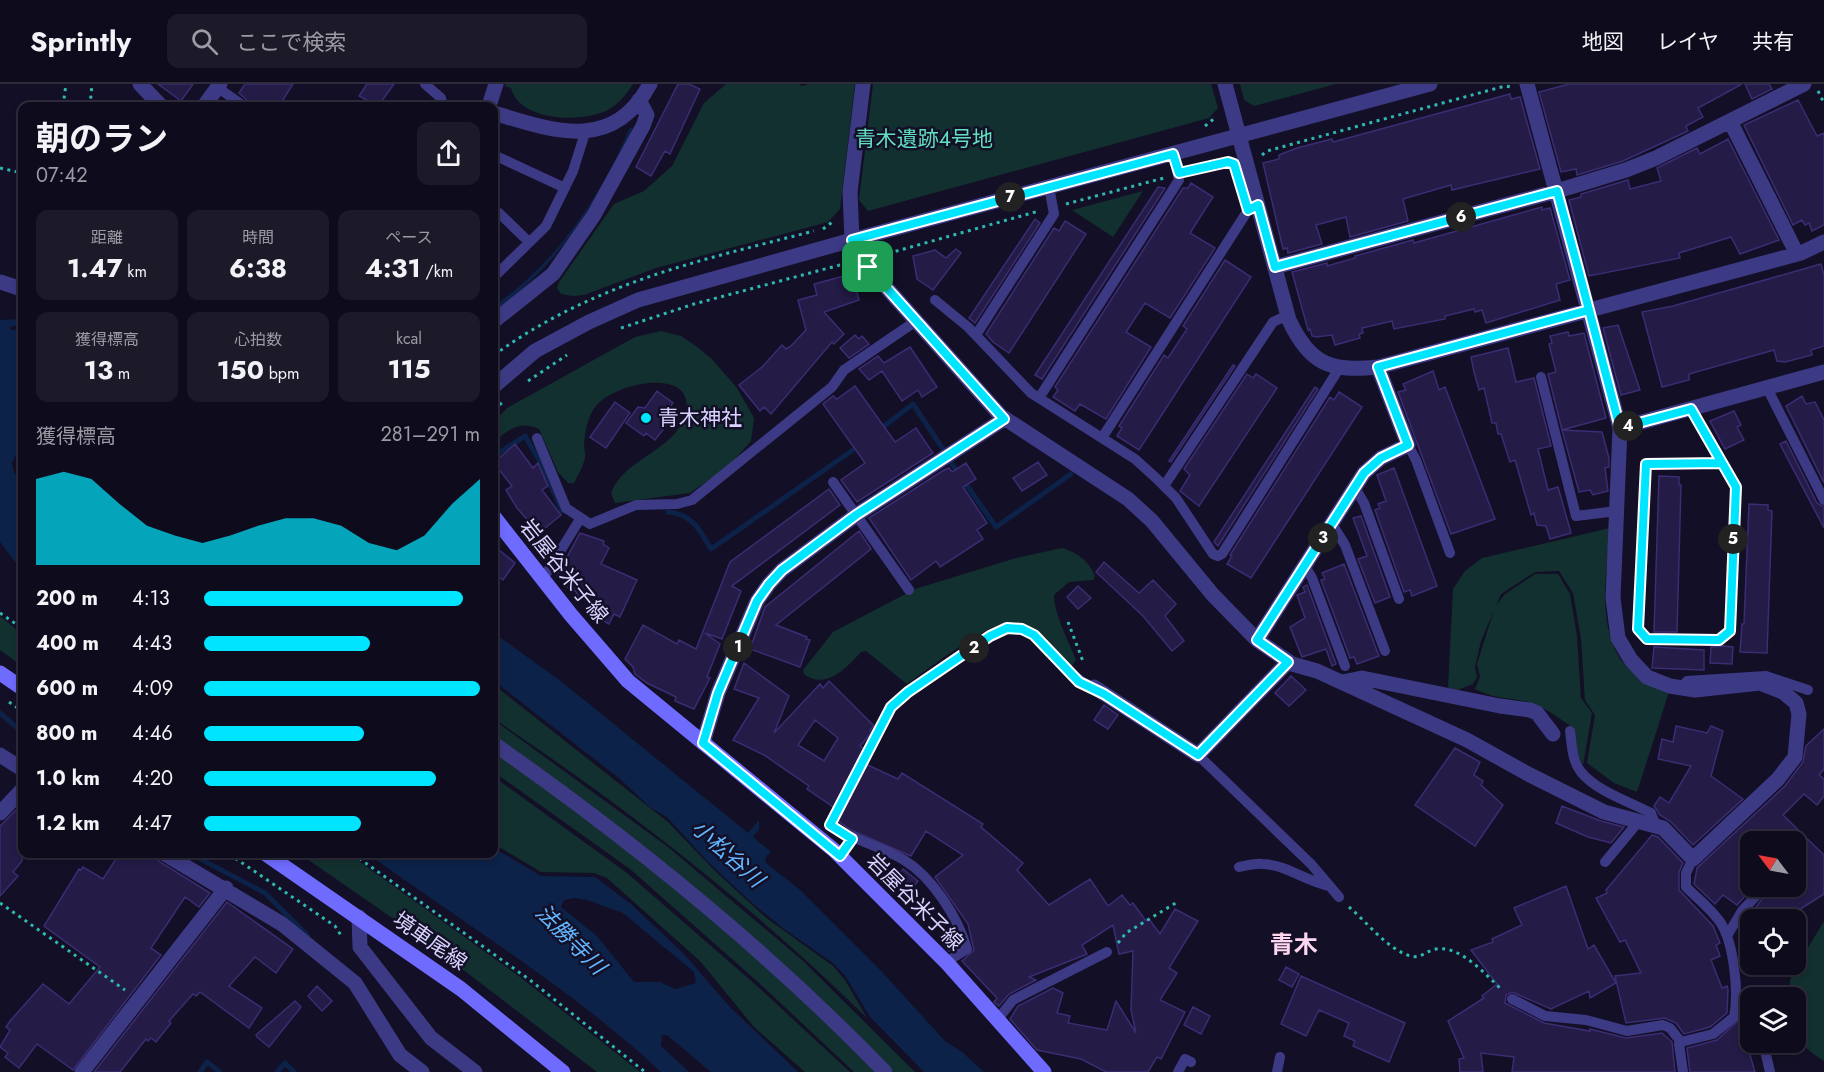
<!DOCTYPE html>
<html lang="ja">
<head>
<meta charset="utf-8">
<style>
  :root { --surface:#0e0b1c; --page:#1c1929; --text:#f1f3f6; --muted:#9b9ba3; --line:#2e2b3b; --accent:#00e5ff }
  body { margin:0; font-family:Jost,"Noto Sans JP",sans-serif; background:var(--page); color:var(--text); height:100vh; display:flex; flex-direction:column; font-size:22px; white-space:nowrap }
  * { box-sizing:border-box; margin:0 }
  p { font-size:20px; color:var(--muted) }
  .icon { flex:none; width:33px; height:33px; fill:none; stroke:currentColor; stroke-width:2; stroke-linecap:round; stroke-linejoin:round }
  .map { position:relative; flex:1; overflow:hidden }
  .drawer { position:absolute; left:18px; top:18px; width:480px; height:756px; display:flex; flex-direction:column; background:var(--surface); border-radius:12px; box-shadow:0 3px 9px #0003,0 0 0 2px var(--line) }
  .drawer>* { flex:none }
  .needle { width:39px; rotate:302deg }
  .buttons { position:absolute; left:1740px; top:747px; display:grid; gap:12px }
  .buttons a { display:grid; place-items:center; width:66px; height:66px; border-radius:12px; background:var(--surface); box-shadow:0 3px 9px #0003,0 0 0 2px var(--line); font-size:30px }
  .pin { position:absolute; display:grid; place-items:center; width:51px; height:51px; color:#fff; margin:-26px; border-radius:12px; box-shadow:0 3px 9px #0006 }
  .km { position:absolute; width:30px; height:30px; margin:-15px; border-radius:50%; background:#222; color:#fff; font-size:16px; line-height:30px; text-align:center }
  .round { display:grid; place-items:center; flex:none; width:63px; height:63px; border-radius:12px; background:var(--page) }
  .headline { display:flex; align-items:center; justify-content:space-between; height:102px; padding:0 18px }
  h1 { font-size:33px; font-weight:700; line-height:45px }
  .metrics { display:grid; grid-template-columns:repeat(3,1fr); gap:9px; height:102px; padding:6px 18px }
  .metrics div { display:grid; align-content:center; border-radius:12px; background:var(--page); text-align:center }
  .metrics b { font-size:26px; font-weight:700 }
  .metrics small { font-size:16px; font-weight:400 }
  .metrics p { font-size:16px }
  .chart { height:168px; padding:12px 18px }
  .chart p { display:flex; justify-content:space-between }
  .chart svg { width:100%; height:108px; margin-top:6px; fill:var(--accent); opacity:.7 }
  ul { padding:0 18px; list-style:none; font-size:20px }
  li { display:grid; grid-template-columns:96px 72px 1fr; align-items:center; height:45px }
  li i { height:15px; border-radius:8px; background:var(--accent) }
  header { display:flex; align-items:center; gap:36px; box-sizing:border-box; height:84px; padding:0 30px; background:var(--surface); border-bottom:2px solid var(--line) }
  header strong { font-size:28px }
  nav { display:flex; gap:33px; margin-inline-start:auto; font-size:21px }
  .search { width:420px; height:54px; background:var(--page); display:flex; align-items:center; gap:15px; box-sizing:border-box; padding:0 21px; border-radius:12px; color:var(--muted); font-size:22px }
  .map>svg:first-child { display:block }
  .green { fill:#12302f }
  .water { fill:#0c2248; fill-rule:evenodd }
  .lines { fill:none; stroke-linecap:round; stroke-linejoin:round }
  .stream { stroke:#0c2248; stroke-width:5 }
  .building { fill:#241b47; stroke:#3b2d73; stroke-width:1.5; fill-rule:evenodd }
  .path { stroke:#2fb8b0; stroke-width:3; stroke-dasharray:3 4.5; stroke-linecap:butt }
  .service { stroke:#3d3a85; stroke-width:10 }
  .minor { stroke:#3d3a85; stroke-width:15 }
  .tertiary { stroke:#3d3a85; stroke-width:15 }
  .secondary { stroke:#6f6bff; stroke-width:15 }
  .route-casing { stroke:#fff; stroke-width:12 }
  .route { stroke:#00e5ff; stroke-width:8 }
  .poi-dot { fill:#00e5ff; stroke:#130f26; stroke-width:2 }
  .labels { text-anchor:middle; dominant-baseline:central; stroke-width:5; stroke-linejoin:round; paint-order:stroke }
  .park-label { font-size:21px; fill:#5fe0c0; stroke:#130f26 }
  .poi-label { font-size:21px; fill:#d9d4ff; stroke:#130f26; text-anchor:start }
  .street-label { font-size:21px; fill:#d9d4ff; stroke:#130f26 }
  .water-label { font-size:22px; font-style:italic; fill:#62b6ff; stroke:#130f26 }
  .quarter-label { font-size:24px; font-weight:bold; fill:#ffd6f0; stroke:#130f26 }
</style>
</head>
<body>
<header>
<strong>Sprintly</strong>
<div class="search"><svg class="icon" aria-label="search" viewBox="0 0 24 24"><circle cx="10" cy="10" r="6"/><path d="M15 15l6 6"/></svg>ここで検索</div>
<nav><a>地図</a><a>レイヤ</a><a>共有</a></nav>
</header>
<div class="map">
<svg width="1824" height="988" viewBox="0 0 1824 988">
  <rect width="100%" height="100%" fill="#130f26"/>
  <path class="green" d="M506 0H633C626 11 618 21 606 27 579 39 519 37 511 4L505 2Z
    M726 0H799L802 2 809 0H855L840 125 828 138 656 184 584 211 573 212 561 210 557 204 559 198 614 120 644 107 672 82 704 19Z
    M873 0H1211L1218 24 1209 34 868 127 859 116Z
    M1240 0H1336L1254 22 1244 16Z
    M1143 107 1113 153 1072 126Z
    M661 247 681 252 693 260 711 274 737 304 754 334 751 357 730 381 690 409 615 419 611 409C624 374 675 367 685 331 699 282 616 297 596 322 588 331 585 348 584 361 584 365 586 370 585 374 583 383 578 391 574 399H568L558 388 539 345C519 336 508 346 494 358V338L507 324 635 253Z
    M1610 444C1607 486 1595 547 1626 582 1638 595 1654 601 1669 608L1637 708 1614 699 1587 679 1595 631 1585 616 1581 555 1573 509 1559 487 1535 488 1501 510 1481 557 1475 583 1477 593 1473 600 1458 606 1448 604 1453 505 1465 487 1482 474Z
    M1062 464C1077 468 1089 477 1095 492L1093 496 1069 498 1054 511C1054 530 1069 558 1076 576L1071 583C1056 565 1037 538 1009 539 985 540 929 585 907 600L866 567 861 568C847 583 826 607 804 590L803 586 833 548 915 505 1016 474Z
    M1535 490H1558L1570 510 1577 552 1581 614 1592 629 1583 681 1577 669 1574 644C1558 634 1543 621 1524 617 1503 613 1496 615 1475 605L1480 593 1477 580 1495 523 1504 511Z
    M0 532 22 550V582L0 566Z
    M494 601 668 738 714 786 765 833 833 882 845 896 867 934C755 824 632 728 503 641L494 632Z
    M494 636 668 763 802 876 915 988H893C772 862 637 752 494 652Z
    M494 665 580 725 766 880 877 988H854L758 898 630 785 494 688Z
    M494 693 627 789 756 901 850 988H805L754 943 700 877 607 794 594 789 541 788 494 760Z
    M300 770H349L520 893 640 988H597L424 856Z
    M1824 837V977C1793 958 1796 947 1796 914L1787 913 1791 892Z"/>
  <path class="water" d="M630 43 633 45C596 117 562 179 494 227V222C556 179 601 113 630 43Z
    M22 235V241L10 243 11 246 22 245V359L12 379 14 388 22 400V487L0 458V236Z
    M494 549 562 598 748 749 759 736V745L753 753 771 768 765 774 766 779 799 805 883 889 946 958 961 967 984 988H924L870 933 846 893 833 879 784 845 752 819 708 778 667 733 651 724 620 695 494 597Z
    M494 764 541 792 595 793 631 820 685 871 729 922 798 988H711L667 951H662L661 962 689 988H661C572 905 466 841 368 770H494ZM574 814 587 816 623 829 694 888 696 899 675 905 660 898H634L597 852 561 823 564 816Z"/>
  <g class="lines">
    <path class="stream" d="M879 346 913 320 943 365
      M494 372 525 352 542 381 562 427
      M952 380 996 443 1071 390
      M668 428C692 430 700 446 711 465L860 361
      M0 629 22 648
      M191 770 265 809 308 852
      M200 988 207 978 220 988
      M277 988 285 979 294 988"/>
  </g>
  <path class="building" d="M158 0H193L181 17Z
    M245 0H293L279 22H253L239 9Z
    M367 0H394L378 22 359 12Z
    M678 0H689L700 5 670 70 665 67 651 92 636 83Z
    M1569 0H1742L1698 24 1703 33 1686 42 1688 47 1623 77 1577 91 1576 85 1561 88 1539 8Z
    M1745 0H1769L1772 5 1752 15Z
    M1510 10 1511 15 1520 13 1540 85 1452 106 1451 101 1403 115 1408 137 1350 153 1346 133 1316 141 1322 160 1288 169 1287 164 1283 165 1263 79 1279 75V71L1297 64 1332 55 1333 58Z
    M1798 16 1817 52 1824 49V141L1812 147 1809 139 1805 141 1802 136 1793 141 1744 41Z
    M1728 55 1779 156 1740 170 1731 153 1679 169 1680 174 1589 192 1569 116 1581 113V110L1628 96 1630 105 1661 97 1657 84 1697 64 1700 70Z
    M1191 99 1213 113 1190 149 1215 164 1170 234 1145 219 1126 248 1151 263 1106 335 1080 320 1075 327 1053 313 1058 306 1055 303 1183 104H1188Z
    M1158 103 1165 104 1042 295 1035 291Z
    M1542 123V126L1550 124 1570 196 1556 200 1560 216 1486 239 1482 226 1475 228 1474 225 1445 232V235L1394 245 1392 237 1362 244 1363 249 1359 250 1360 254 1335 261 1332 251 1316 253 1312 252 1310 245 1308 246 1292 188 1327 179V182L1355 174V172L1413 156 1414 159Z
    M1035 135 1040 139 975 239 969 234Z
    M1065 137 1086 150 1009 269 993 258 986 250 1054 144 1059 147Z
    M956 165 961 169 933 206 917 195 913 172 935 166 946 174Z
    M1225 176 1251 193 1139 366 1117 352 1122 344 1119 342 1164 271 1168 274 1187 245 1183 242Z
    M1821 180 1824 191V262L1811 266 1812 271 1785 278 1777 277 1774 266 1689 290V296L1662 303 1642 228 1673 222Z
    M848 191 849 195 853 194 859 216 824 228 844 250 834 260 832 258 771 330 764 323 760 327 739 301 762 283 782 261 786 265 791 262 806 246 798 216 817 211 814 200Z
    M1618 241 1640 306 1621 311 1603 244Z
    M1568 248 1569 252 1584 249 1606 334 1562 346 1548 290 1556 288 1549 260 1552 259 1550 252Z
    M855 251 859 255 862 252 869 260 849 274 840 264Z
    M910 263 937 303 922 313 918 306 902 317 882 287 869 296 859 285 878 272 884 279Z
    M1508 264 1516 298 1534 294 1551 362 1538 365 1548 406 1558 403 1571 449 1550 455 1546 442 1537 441 1534 429 1531 431 1515 376 1510 378 1501 350H1498L1496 339H1492L1484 304 1479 306 1474 288 1471 273Z
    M1233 281 1235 282 1171 378 1169 377Z
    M1433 287 1439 306 1445 303 1495 435 1451 450 1398 308 1406 306 1403 300Z
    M1247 290 1253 294 1256 290 1277 304 1199 422 1180 407 1190 391 1184 385Z
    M855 302 895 358 916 344 933 369 857 418 841 396 865 379 823 320 833 312 837 315Z
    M1315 303 1318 305 1218 462 1214 458Z
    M657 307 673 319 661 335 666 342 655 356 646 349 644 352 626 339 638 323 645 324Z
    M1339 308 1362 323 1251 494 1227 480 1232 472 1230 471 1330 313 1334 316Z
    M1802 312 1806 320 1815 318 1824 336V399L1786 322Z
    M615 318 630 329 606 364 590 353Z
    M1734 327 1741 341 1737 343 1744 356 1725 365 1710 337Z
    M1562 346 1602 348 1609 374V383L1605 384 1608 407 1593 411 1590 406 1579 408Z
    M1786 357 1817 419 1824 423V444L1780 360Z
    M515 360 533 384 538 379 548 402 542 406 561 431 539 449 517 424 506 406 512 402 494 379Z
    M1038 378 1047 391 1022 407 1013 394Z
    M966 379 976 395 963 403 987 439 977 446 983 455 940 483 936 477 911 496 869 434 944 386 949 384 952 388Z
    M1394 384 1437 502 1412 512 1410 506 1404 508 1375 426 1380 424 1378 420 1386 417 1377 391Z
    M1659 392 1679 393V401H1681L1677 548H1654Z
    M829 405 840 421 732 502 741 507 722 555 705 549 720 560 707 593 710 594 694 625 675 617 676 613 647 599 635 590 633 583 625 575 643 541 677 560 679 556 696 565 730 478Z
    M1749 420 1768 421V426L1772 427 1767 569 1740 568 1742 540H1744Z
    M1361 432 1390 513 1375 519 1358 475 1367 472 1353 434Z
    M859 447 871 465 776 541 807 553 806 555 810 556 800 583 750 565 765 523Z
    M580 449 604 457 603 460 609 464 601 480 637 496 620 533 614 530 609 540 593 531 598 521 576 510 577 508 565 502 567 497 557 492Z
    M494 462 515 479 503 496 494 489Z
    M1104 478 1139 509 1153 496 1176 520 1165 532 1184 557 1172 567 1143 532 1096 488Z
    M1344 480 1379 572 1357 580 1354 573 1350 574 1321 496 1325 495 1322 489Z
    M1307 501 1336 580 1332 582 1326 565 1302 573 1290 543 1305 534 1297 511 1305 508 1303 503Z
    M1078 502 1091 514 1078 525 1067 513Z
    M1723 562 1733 563 1732 580 1710 579 1711 563Z
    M1654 563 1704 566V586L1652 584Z
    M744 579 789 612 774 649 820 600 823 604 829 597 874 642 870 646 872 648 860 662 864 665 857 676 898 695 902 689 983 740 981 743 1023 779 1017 786 1049 821 1090 795 1108 822 1122 811 1130 821 1133 819 1146 837 1149 835 1160 850 1175 825 1198 837 1169 884 1177 889 1160 916 1185 928 1161 975 1157 973 1148 988H1106L1081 975 1037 966 1010 935 1018 922 1053 904 1063 909 1057 929 1070 932 1068 939 1107 946 1116 917 1136 949 1131 926 1133 867 1119 870 1113 841 1082 861 1087 870 1029 893 1036 896 1009 910 999 922 994 918 997 914 962 877 974 866 968 840 935 793 963 771 926 747 911 772 851 746 834 734 839 727 807 705 809 702 764 671 733 656 759 614 734 605ZM815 636 838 654 824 677 798 661Z
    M1291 592 1306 606 1289 622 1275 609Z
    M1104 621 1118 631 1108 645 1094 636Z
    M1676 642 1707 649 1711 642 1723 647 1711 692 1743 715 1693 761 1670 737 1660 731 1654 722 1660 713 1669 719 1691 682 1658 675 1662 655 1673 658Z
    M1824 645V685L1819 691 1824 695V712L1817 721 1804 710 1783 731 1824 771V810L1783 836H1761L1753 827 1772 802H1796V758H1750V802H1754L1737 821 1723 811 1715 820 1694 800 1697 784 1785 702 1803 678 1806 662Z
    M1455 664 1480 678 1474 691 1483 697 1481 701 1503 721 1475 762 1415 721Z
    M22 720V777L13 788 18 792 0 812V742Z
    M1562 722 1601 737 1624 743 1611 759 1588 753 1556 739Z
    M1652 751 1658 753 1683 779 1679 788V806L1713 842 1720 859 1716 861 1720 872 1711 876 1722 904 1727 902 1728 905 1727 929 1710 943 1684 950 1676 939 1665 934 1626 939 1615 892 1641 889 1625 856 1620 858 1596 814 1607 809 1606 806Z
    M119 770H152L160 778 210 809 199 823 185 813 151 864 161 871 73 986 37 960 19 984 5 973 8 969 0 963 10 946 6 943 10 937 43 900 69 920 100 883 44 842 79 785 81 786 83 783 103 795Z
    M903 785 918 797 910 807 895 794Z
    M1566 802 1588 865 1594 861 1616 899 1590 914 1589 907 1551 925 1512 908 1506 911 1505 919 1544 939 1590 947V945L1626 954 1662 949 1672 958 1675 988H1512L1514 973 1481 969 1483 988H1460L1459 975 1464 974 1448 937 1484 914 1482 912 1497 900 1471 866 1493 858 1492 855 1522 841 1514 824Z
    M227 818 293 865 276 889 255 873 229 902 262 924 249 944 200 908 196 912 193 910 169 937 171 939 156 958 151 954 148 957 146 955 120 988H94Z
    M953 848 958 862 949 867 940 856Z
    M1286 883 1299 890 1292 903 1279 896Z
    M1301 892 1405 939 1389 978 1353 962 1355 957 1344 952 1349 939 1319 926 1306 952 1281 940Z
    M317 902 332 917 322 927 308 912Z
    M295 917 301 923 269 963 257 953 256 951Z
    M1193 923 1210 932 1201 950 1184 941Z
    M1741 934 1750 937V955L1746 957 1755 988H1690L1687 964 1717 956Z"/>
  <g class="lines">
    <path class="path" d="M1818 7 1824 19
      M63 22 66 0
      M90 22 92 0
      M1205 42 1216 33
      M1262 71 1267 67 1505 2 1512 3
      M0 84 22 89
      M1191 87 1231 79
      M1066 120 1164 94
      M823 145 835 136
      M883 174 886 170 1039 127
      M621 244 694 220 840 181 848 182
      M494 271C594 199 697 177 814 147
      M528 297 567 271
      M494 326 504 317
      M0 529 22 544
      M1068 538 1084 580
      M9 618 22 627
      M836 728 891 623 898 616
      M229 770 335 842 342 853
      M353 770 530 896 645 988
      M0 819 125 906
      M1349 823C1368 839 1386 864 1410 872 1420 875 1426 867 1436 865 1460 861 1485 890 1501 905
      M1118 859 1126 849 1179 817"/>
    <path class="service" d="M425 0 441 14 443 22
      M218 4 244 22
      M494 71 565 104
      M499 129 529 158
      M494 193 546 142 573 87 585 49
      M935 216 968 243 1031 309 1135 375 1156 394 1176 414 1213 470 1218 472 1222 470 1340 283
      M976 251 1054 130 1049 103
      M1541 293 1576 432 1617 427
      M1767 304 1824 416
      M1039 314 1179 96 1173 70
      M1691 325 1736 403 1730 547 1719 556 1647 555 1638 545 1646 380 1722 379
      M537 354 566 424 590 440 636 421 677 420 692 416 832 303 844 286 916 237
      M1102 354 1243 134 1248 126 1259 121
      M1408 361 1416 376 1450 469
      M833 398 909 506
      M1164 402 1273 238 1288 231
      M1355 404 1364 419 1399 515
      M1332 440 1345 461 1385 567
      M1305 482 1312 494 1345 582
      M543 495 580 435
      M1681 604 1687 597 1766 592 1808 606
      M908 608C928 594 990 546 1010 545 1025 544 1036 552 1046 562 1063 578 1071 595 1094 603
      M1570 647C1572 661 1572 677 1581 688 1596 707 1630 718 1651 729L1656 742
      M1198 671 1311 780 1339 813
      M830 741 852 755
      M840 772 853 753C870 761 888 766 904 776 932 793 958 833 967 865L946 878
      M1605 778 1639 737
      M1239 783C1246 782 1255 779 1262 780 1285 780 1307 798 1330 802
      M1727 852 1742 827 1765 802
      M1512 915 1545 932 1586 936 1627 947 1663 941 1670 944 1681 958
      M1736 923 1750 929
      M997 936 1013 916 1107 868
      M1763 958 1770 988
      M1178 988 1185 975 1191 978
      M1277 988 1280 973
      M1683 988 1679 960 1681 958 1713 950 1734 933C1739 909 1734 862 1722 841 1714 827 1698 815 1686 803V789L1693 775"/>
    <path class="minor" d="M140 0 161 22
      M863 0 850 108 852 156 868 183 1001 332 1128 415 1152 437 1213 511 1257 556 1364 389 1381 374 1408 361 1378 283
      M1225 0 1289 236C1310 281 1331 288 1378 283L1801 169 1824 158
      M204 22 220 0
      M489 22 496 0
      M494 29C553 47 613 69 650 0
      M1730 37 1797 170
      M1275 183 1557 107 1626 86 1656 74 1804 0
      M0 198 22 205
      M494 237 553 190 594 131 643 42 647 31 639 16
      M1620 344 1824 288
      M1257 556 1292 580 1317 587 1467 656 1528 690 1604 728 1663 744 1693 775 1778 695 1795 673 1799 630 1796 619 1783 608 1760 599 1695 606 1670 602 1647 593 1631 576 1618 554 1613 514 1620 344 1527 0
      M1342 598 1362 594 1500 622 1530 626 1537 629 1553 650
      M1094 603 1198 671 1288 578
      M703 659 718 609 757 517 769 500 782 486 856 431 1004 335
      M494 660C634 758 766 865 885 988
      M0 671 22 685
      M0 729 22 706
      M165 770 282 840 355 899 400 971 422 988
      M359 833 360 863 431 954 475 988
      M82 988 226 804"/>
    <path class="tertiary" d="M494 302 535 267 589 238 638 216 852 156 1430 0"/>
    <path class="secondary" d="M494 433 571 531 628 597 835 767 948 880 1044 988
      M0 589 22 604
      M266 770 461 905 563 988"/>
  </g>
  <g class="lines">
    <g class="route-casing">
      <path id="route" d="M868 183 1004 335 856 431 782 486 769 500 757 517 718 609 703 659 840 772 852 755 830 741 891 623 908 608 990 552 1007 544 1022 545 1034 551 1079 598 1104 610 1198 671 1288 578 1257 556 1364 389 1381 374 1408 361 1378 283 1589 226 1620 344 1691 325 1722 379 1646 380 1638 545 1647 555 1719 556 1730 547 1736 403 1691 325 1620 344C1599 265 1579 186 1557 107L1275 183 1258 121 1248 126 1234 80 1228 78 1179 89 1173 70 852 156 868 183"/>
    </g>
    <use href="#route" class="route"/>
  </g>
  <circle class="poi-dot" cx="646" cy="334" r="6"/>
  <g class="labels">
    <g class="park-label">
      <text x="924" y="55">青木遺跡4号地</text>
    </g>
    <g class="poi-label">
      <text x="658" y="334">青木神社</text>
    </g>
    <g class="street-label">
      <text transform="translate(564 487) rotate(51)">岩屋谷米子線</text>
      <text transform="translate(915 818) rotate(45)">岩屋谷米子線</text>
      <text transform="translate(430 857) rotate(35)">境車尾線</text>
    </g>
    <g class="water-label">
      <text transform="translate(728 769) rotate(42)">小松谷川</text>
      <text transform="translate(571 855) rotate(45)">法勝寺川</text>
    </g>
    <g class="quarter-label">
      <text x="1294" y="860">青木</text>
    </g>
  </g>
</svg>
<div class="buttons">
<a><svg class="needle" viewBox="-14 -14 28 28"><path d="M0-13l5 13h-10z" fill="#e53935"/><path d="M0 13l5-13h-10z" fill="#9b9ba3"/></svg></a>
<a><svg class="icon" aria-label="locate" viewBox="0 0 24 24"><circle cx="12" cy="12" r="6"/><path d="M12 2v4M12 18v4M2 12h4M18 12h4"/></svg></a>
<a><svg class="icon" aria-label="layers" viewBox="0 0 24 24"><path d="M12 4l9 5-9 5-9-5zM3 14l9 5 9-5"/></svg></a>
</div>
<div class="pin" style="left:868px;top:183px;background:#1e9e55"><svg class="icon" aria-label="arrive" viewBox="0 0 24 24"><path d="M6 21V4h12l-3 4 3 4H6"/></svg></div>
<b class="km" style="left:738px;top:563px">1</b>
<b class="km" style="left:974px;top:564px">2</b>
<b class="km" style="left:1323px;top:454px">3</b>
<b class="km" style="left:1628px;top:342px">4</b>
<b class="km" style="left:1733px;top:455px">5</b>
<b class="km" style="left:1461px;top:133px">6</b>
<b class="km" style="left:1010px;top:113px">7</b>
<section class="drawer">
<div class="headline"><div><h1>朝のラン</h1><p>07:42</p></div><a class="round"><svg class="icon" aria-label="share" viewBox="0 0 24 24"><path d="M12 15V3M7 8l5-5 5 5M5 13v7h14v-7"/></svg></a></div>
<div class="metrics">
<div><p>距離</p><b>1.47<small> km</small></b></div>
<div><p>時間</p><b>6:38</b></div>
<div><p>ペース</p><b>4:31<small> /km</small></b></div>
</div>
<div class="metrics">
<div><p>獲得標高</p><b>13<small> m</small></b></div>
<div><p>心拍数</p><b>150<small> bpm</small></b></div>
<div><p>kcal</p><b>115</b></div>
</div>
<div class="chart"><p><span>獲得標高</span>281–291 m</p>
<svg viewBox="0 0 160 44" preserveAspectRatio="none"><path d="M0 44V9L10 6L20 9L30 19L40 28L50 32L60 35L70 32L80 28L90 25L100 25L110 28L120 35L130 38L140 32L150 19L160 9V44z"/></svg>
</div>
<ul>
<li><b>200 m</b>4:13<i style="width:94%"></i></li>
<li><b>400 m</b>4:43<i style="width:60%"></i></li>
<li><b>600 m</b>4:09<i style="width:100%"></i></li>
<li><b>800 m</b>4:46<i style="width:58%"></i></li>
<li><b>1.0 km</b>4:20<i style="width:84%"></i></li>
<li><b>1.2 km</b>4:47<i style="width:57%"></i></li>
</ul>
</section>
</div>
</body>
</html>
